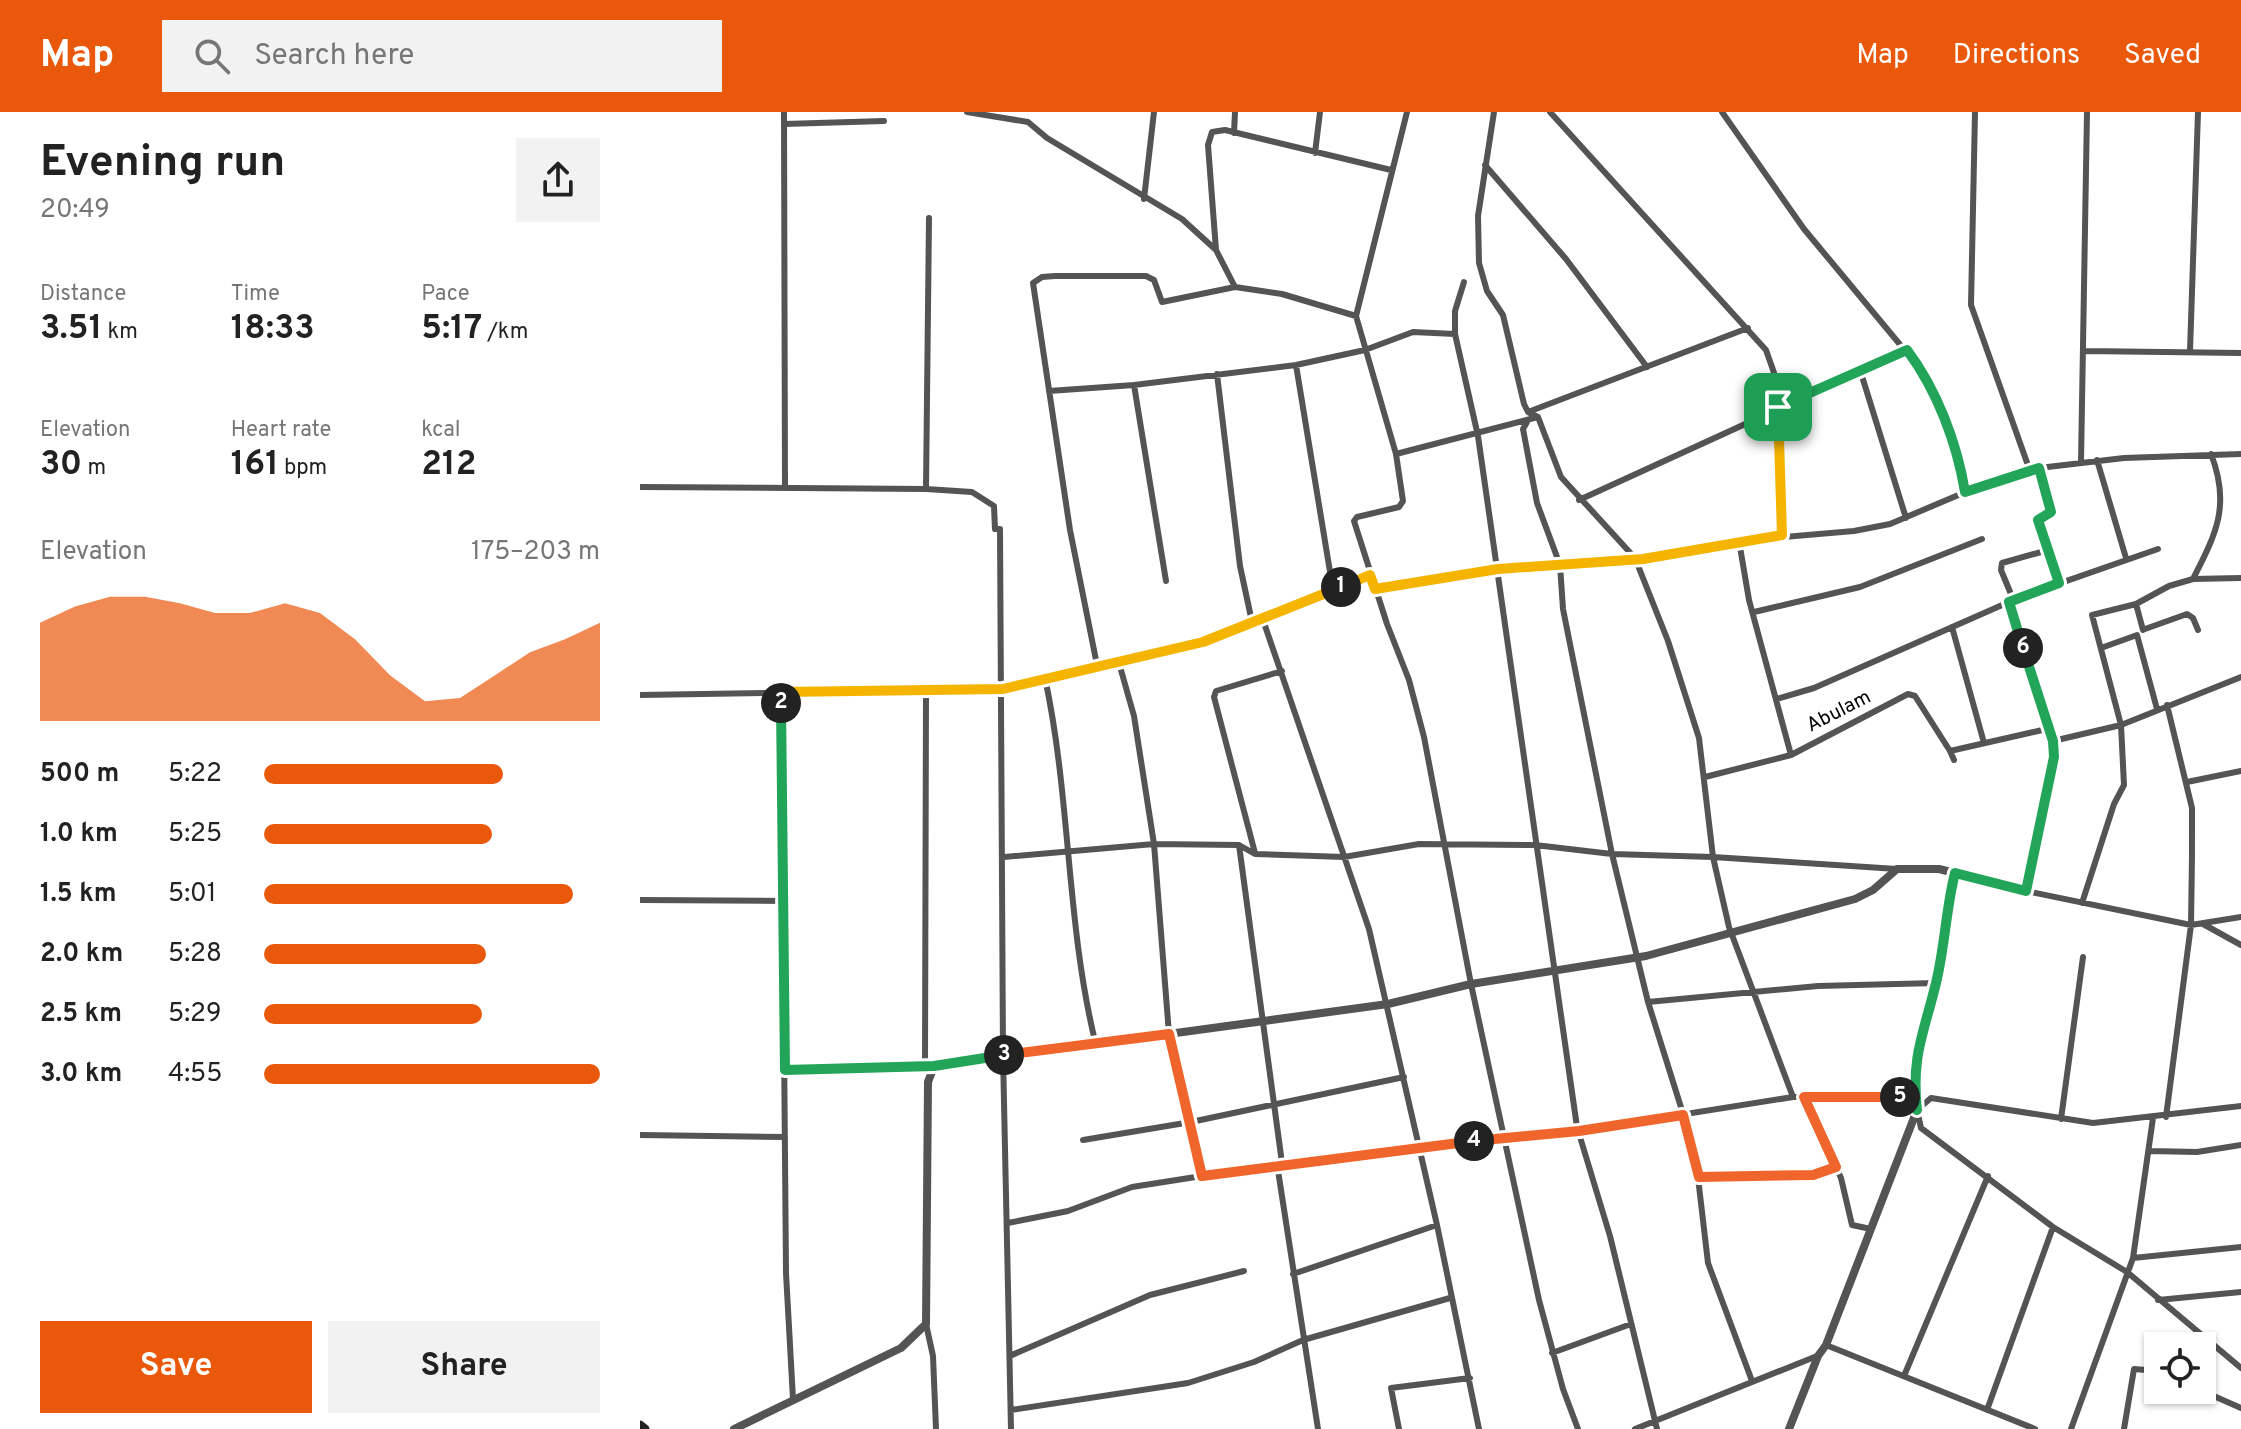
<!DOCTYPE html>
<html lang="en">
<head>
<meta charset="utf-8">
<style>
  :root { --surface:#fff; --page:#f2f2f2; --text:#222; --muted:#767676; --accent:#ea580c }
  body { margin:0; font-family:Overpass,sans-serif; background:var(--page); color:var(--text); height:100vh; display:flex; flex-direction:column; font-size:30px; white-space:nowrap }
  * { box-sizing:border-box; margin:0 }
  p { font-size:26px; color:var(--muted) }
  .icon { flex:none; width:44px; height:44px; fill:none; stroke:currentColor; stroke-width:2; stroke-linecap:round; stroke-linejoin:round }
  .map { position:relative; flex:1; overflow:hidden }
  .drawer { display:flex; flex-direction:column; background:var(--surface); width:640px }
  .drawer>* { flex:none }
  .tools { position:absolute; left:1504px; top:1220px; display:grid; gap:16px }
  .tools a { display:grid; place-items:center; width:72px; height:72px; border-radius:0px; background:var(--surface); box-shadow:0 2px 6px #0004; font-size:40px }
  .pin { position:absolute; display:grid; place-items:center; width:68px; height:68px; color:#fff; margin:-34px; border-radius:16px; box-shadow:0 4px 12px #0006 }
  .km { position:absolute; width:40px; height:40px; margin:-20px; border-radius:50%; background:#222; color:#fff; font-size:22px; line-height:40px; text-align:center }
  .round { display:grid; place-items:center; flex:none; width:84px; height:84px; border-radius:0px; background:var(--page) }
  .summary { display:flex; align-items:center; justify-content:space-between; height:136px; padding:0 40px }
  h1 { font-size:44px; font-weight:700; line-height:60px }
  .metrics { display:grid; grid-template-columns:repeat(3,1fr); gap:12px; height:136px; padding:8px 40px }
  .metrics div { display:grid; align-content:center }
  .metrics b { font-size:34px; font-weight:700 }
  .metrics small { font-size:22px; font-weight:400 }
  .metrics p { font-size:22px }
  .chart { height:224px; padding:16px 40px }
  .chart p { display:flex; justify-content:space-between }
  .chart svg { width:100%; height:144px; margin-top:8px; fill:var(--accent); opacity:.7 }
  .button { display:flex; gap:16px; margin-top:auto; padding:16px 40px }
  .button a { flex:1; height:92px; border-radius:0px; background:var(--accent); color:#fff; font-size:32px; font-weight:700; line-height:92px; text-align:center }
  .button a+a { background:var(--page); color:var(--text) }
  ul { padding:0 40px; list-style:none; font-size:26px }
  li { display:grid; grid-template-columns:128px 96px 1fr; align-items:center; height:60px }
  li i { height:20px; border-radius:10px; background:var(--accent) }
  header { display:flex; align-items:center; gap:48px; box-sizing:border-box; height:112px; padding:0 40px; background:var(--accent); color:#fff }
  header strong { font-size:38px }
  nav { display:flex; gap:44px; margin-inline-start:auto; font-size:28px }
  .search { width:560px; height:72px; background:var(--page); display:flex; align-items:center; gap:20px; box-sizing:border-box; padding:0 28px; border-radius:0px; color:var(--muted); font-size:30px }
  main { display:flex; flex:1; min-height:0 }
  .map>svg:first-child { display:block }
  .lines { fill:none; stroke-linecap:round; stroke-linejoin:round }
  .minor { stroke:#545454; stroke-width:6 }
  .tertiary { stroke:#545454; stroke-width:8 }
  .secondary { stroke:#212121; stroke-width:9 }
  .split-1-casing { stroke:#fff; stroke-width:16 }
  .split-2-casing { stroke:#fff; stroke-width:16 }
  .split-3-casing { stroke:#fff; stroke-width:16 }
  .split-4-casing { stroke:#fff; stroke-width:16 }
  .split-5-casing { stroke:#fff; stroke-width:16 }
  .split-6-casing { stroke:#fff; stroke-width:16 }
  .split-7-casing { stroke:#fff; stroke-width:16 }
  .split-1 { stroke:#f5b400; stroke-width:10 }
  .split-2 { stroke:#f5b400; stroke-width:10 }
  .split-3 { stroke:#22a559; stroke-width:10 }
  .split-4 { stroke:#f0652b; stroke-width:10 }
  .split-5 { stroke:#f0652b; stroke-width:10 }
  .split-6 { stroke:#22a559; stroke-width:10 }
  .split-7 { stroke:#22a559; stroke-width:10 }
  .labels { text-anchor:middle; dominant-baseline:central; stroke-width:7; stroke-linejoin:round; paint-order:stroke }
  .street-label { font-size:20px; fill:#000; stroke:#fff }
</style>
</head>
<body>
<header>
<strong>Map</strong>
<div class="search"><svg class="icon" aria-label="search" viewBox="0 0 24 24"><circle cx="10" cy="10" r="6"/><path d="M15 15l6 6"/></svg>Search here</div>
<nav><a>Map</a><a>Directions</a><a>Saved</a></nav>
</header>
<main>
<section class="drawer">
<div class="summary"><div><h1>Evening run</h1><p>20:49</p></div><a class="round"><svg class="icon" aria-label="share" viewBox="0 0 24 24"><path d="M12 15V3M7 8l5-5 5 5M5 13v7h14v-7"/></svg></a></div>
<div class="metrics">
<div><p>Distance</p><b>3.51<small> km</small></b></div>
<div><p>Time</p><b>18:33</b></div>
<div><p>Pace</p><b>5:17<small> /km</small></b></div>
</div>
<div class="metrics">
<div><p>Elevation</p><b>30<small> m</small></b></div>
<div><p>Heart rate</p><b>161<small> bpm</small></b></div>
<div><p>kcal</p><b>212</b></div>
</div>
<div class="chart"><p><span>Elevation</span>175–203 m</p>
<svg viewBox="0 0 160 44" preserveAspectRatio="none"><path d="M0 44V14L10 9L20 6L30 6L40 8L50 11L60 11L70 8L80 11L90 19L100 30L110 38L120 37L130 30L140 23L150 19L160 14V44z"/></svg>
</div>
<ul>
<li><b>500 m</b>5:22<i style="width:71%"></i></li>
<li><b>1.0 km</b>5:25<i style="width:68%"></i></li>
<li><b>1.5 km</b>5:01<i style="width:92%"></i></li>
<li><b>2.0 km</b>5:28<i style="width:66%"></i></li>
<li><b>2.5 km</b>5:29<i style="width:65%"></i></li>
<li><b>3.0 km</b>4:55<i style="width:100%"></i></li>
</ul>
<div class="button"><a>Save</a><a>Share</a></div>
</section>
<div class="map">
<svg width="1601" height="1317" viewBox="0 0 1601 1317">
  <rect width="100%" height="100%" fill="#fff"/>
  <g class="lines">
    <path class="minor" d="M144 0 145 376
      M327 0 388 10 407 26 542 107 576 138 595 175 642 182 716 204
      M767 0 716 204 756 342 763 389 759 395 717 405 714 409 747 512 769 568 784 625 831 872 899 1188 923 1277 938 1317
      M854 0 838 104 839 151 847 179 863 203 884 292 888 300 898 305 921 365 995 446 1028 529 1059 626 1073 745 1089 815 1153 985
      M910 0 1126 238 1139 275 1142 423
      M1082 0 1164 117 1282 259 1321 354 1325 380
      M1335 0 1331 193 1390 359
      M144 12 244 9
      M594 21 595 0
      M675 41 680 0
      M845 53 926 147 1007 255
      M504 87 514 0
      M576 138 568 33 572 20 585 18 751 58
      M815 222 838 324 937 1015 970 1124 1017 1317
      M1445 239 1601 241
      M1550 239 1558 0
      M656 253 693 478
      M1221 261 1266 406
      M577 262 600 454 612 510
      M494 273 526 469
      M409 279 494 273 656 253 725 238 773 220 815 222V199L824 170
      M888 300 1108 216
      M887 310 883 317 897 391 920 453 923 497 972 742 1008 890 1055 1040 1068 1151 1112 1269
      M756 342 898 305
      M1457 348 1486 446
      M1441 350 1447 0
      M0 375 286 377 332 380 354 394 355 417H360L363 943 371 1317
      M286 377 289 106
      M939 388 1267 238
      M1099 429 1109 488 1151 643
      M1408 438 1419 471
      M1553 467C1576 422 1591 393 1571 342
      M735 477 858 457 1003 447 1099 429 1214 419 1250 412 1342 373 1399 356 1484 346 1601 342
      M1373 487 1361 458 1362 451 1408 438 1398 408 1411 399 1399 356
      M1372 488 1518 437
      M1496 492 1503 518
      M1114 500 1220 475 1342 427
      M622 505 729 817 797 1113 839 1317
      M1312 515 1344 631
      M1505 517 1547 502 1553 506 1558 518
      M1461 536 1497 523 1517 597
      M479 551 494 604 514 732 529 922 562 1064
      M457 553 430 418 393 171 402 165 415 164H506L514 168 522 190 595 175
      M405 566C431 687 426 813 456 933
      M141 580 146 1161 153 1287
      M0 583 363 577 563 530 730 463
      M1137 587 1174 576 1369 490 1413 629 1411 666 1386 779
      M1413 629 1481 613 1601 565
      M1314 648 1310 639 1407 617
      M1065 665 1151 643 1268 582 1275 584 1310 639
      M1547 670 1601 659
      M599 733 642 1051
      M615 741 574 585 576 579 642 559
      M364 745 514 732 599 733 615 742 704 745 779 732 895 733 972 742 1073 745 1257 757
      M1315 761 1386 779 1551 813 1601 805
      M0 788 144 789
      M1442 791 1474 692 1484 673 1481 613 1452 503 1496 492 1529 474 1553 467 1601 466
      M1563 812 1601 833
      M1008 890 1178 874 1296 871
      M285 952 286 579
      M145 958 285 952
      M1164 985 1201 1066 1212 1113 1231 1117
      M1277 998 1291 986 1453 1011 1601 994
      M1526 1005 1551 813 1552 743V696L1527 593
      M1421 1007 1443 845
      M0 1023 145 1025
      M443 1028 551 1010 764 965
      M1510 1039 1557 1040 1601 1033
      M637 1052 678 1317
      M1059 1065 1173 1063 1196 1055
      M368 1111 428 1099 492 1075 562 1064 642 1051 939 1019 1153 985H1261L1277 998 1281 1016 1413 1115 1487 1160 1601 1256
      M1493 1146 1601 1135
      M653 1162 797 1113
      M1518 1188 1601 1180
      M286 1212 293 1244 296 1317
      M1186 1233 1395 1317
      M912 1241 991 1212
      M372 1243 510 1183 604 1159
      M1264 1264 1348 1064
      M1560 1278 1601 1296
      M371 1298 548 1271 614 1250 663 1228 810 1186
      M1347 1298 1413 1115
      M759 1317 751 1276 830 1266
      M995 1317 1177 1244
      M1431 1317 1493 1146 1513 1006
      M1484 1317 1494 1257 1518 1259"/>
    <path class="tertiary" d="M94 1317 261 1236 286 1212 288 970 294 954 748 892 831 872 1006 844 1215 787 1233 778 1257 757H1299L1315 761C1306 796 1305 834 1296 870 1284 921 1271 944 1277 998L1186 1233 1178 1244 1149 1317"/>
    <path class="secondary" d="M0 1313 5 1317"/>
  </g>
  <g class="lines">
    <g class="split-1-casing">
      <path id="split-1" d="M701 475 730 463 735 477 858 457 1003 447 1142 423 1138 295"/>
    </g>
    <g class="split-2-casing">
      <path id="split-2" d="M141 591V580L363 577 563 530 701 475"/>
    </g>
    <g class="split-3-casing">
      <path id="split-3" d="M141 591 145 958 294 954 364 943"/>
    </g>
    <g class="split-4-casing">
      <path id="split-4" d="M364 943 529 922 562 1064 834 1029"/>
    </g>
    <g class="split-5-casing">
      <path id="split-5" d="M834 1029 939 1019 1043 1003 1059 1065 1173 1063 1196 1055 1164 985H1260"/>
    </g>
    <g class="split-6-casing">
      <path id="split-6" d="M1260 985 1277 998C1271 944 1284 921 1296 871 1305 834 1306 796 1315 761L1386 779 1414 645 1413 629 1383 536"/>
    </g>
    <g class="split-7-casing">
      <path id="split-7" d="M1138 295 1267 238C1297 278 1317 331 1325 380L1399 356 1411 400 1398 408 1419 471 1369 490 1383 536"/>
    </g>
    <use href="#split-1" class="split-1"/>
    <use href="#split-2" class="split-2"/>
    <use href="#split-3" class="split-3"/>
    <use href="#split-4" class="split-4"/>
    <use href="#split-5" class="split-5"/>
    <use href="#split-6" class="split-6"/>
    <use href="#split-7" class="split-7"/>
  </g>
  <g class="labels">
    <g class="street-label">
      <text transform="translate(1199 600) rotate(-27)">Abulam</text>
    </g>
  </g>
</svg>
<div class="tools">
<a><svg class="icon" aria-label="locate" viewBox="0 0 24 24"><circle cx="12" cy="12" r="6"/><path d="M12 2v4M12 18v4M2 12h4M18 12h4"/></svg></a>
</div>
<div class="pin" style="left:1138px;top:295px;background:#1e9e55"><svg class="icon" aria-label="arrive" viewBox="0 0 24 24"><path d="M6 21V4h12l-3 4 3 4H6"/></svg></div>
<b class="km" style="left:701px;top:475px">1</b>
<b class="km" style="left:141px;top:591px">2</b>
<b class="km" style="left:364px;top:943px">3</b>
<b class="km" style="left:834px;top:1029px">4</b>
<b class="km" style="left:1260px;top:985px">5</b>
<b class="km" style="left:1383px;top:536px">6</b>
</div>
</main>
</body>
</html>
